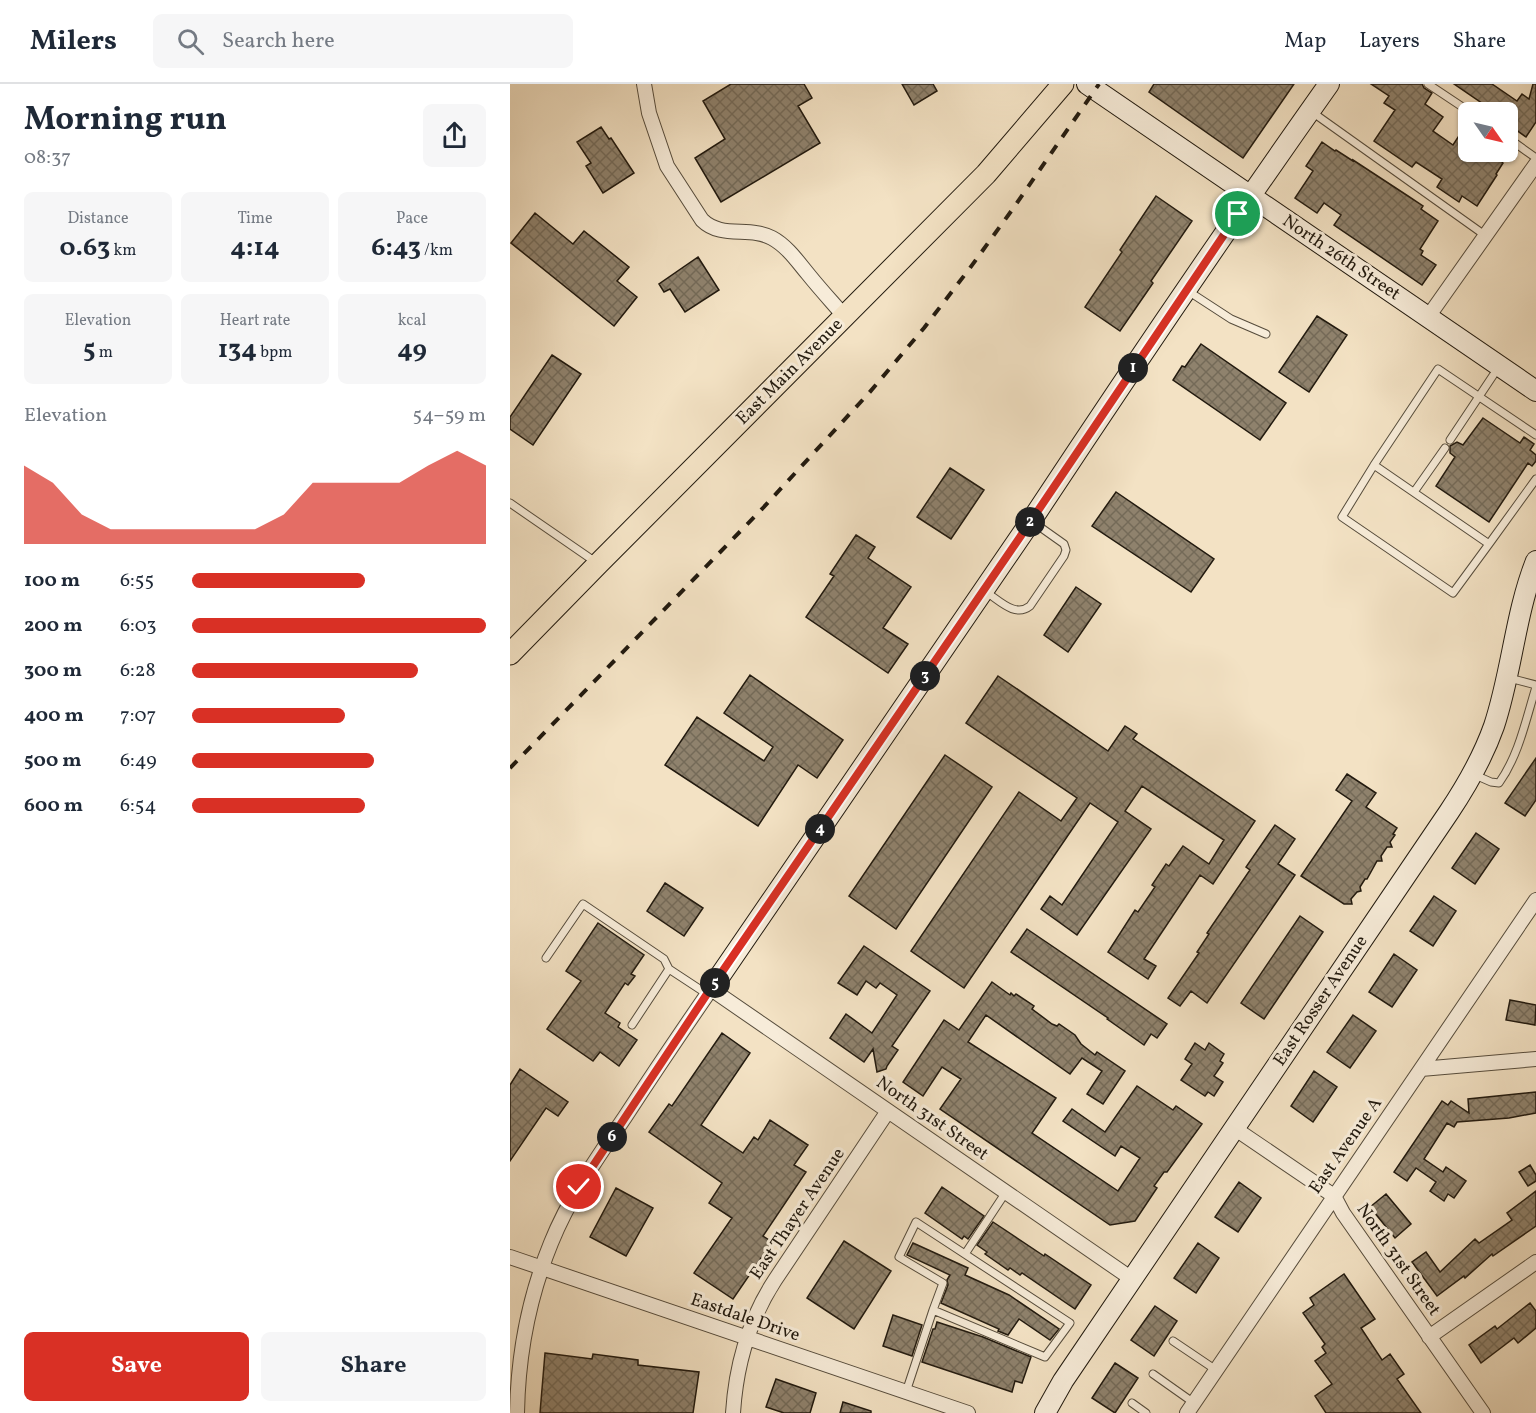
<!DOCTYPE html>
<html lang="en">
<head>
<meta charset="utf-8">
<style>
  :root { --surface:#fff; --page:#f6f6f7; --text:#1f2937; --muted:#747a83; --line:#e0e1e3; --accent:#d93025 }
  body { margin:0; font-family:Vollkorn,serif; background:var(--page); color:var(--text); height:100vh; display:flex; flex-direction:column; font-size:22px; white-space:nowrap }
  * { box-sizing:border-box; margin:0 }
  p { font-size:20px; color:var(--muted) }
  .icon { flex:none; width:33px; height:33px; fill:none; stroke:currentColor; stroke-width:2; stroke-linecap:round; stroke-linejoin:round }
  .map { position:relative; flex:1; overflow:hidden }
  .details { display:flex; flex-direction:column; background:var(--surface); width:510px }
  .details>* { flex:none }
  .needle { width:39px; rotate:124deg }
  .fabs { position:absolute; left:948px; top:18px; display:grid; gap:12px }
  .fabs a { display:grid; place-items:center; width:60px; height:60px; border-radius:9px; background:var(--surface); box-shadow:0 2px 4px #0004; font-size:30px }
  .pin { position:absolute; display:grid; place-items:center; width:51px; height:51px; color:#fff; margin:-26px; border:3px solid #fff; border-radius:50%; box-shadow:0 2px 6px #0007 }
  .km { position:absolute; width:30px; height:30px; margin:-15px; border-radius:50%; background:#222; color:#fff; font-size:16px; line-height:30px; text-align:center }
  .round { display:grid; place-items:center; flex:none; width:63px; height:63px; border-radius:9px; background:var(--page) }
  .overview { display:flex; align-items:center; justify-content:space-between; height:102px; padding:0 24px }
  h1 { font-size:33px; font-weight:700; line-height:45px }
  .stats { display:grid; grid-template-columns:repeat(3,1fr); gap:9px; height:102px; padding:6px 24px }
  .stats div { display:grid; align-content:center; border-radius:9px; background:var(--page); text-align:center }
  .stats b { font-size:26px; font-weight:700 }
  .stats small { font-size:16px; font-weight:400 }
  .stats p { font-size:16px }
  .chart { height:168px; padding:12px 24px }
  .chart p { display:flex; justify-content:space-between }
  .chart svg { width:100%; height:108px; margin-top:6px; fill:var(--accent); opacity:.7 }
  .primary-button { display:flex; gap:12px; margin-top:auto; padding:12px 24px }
  .primary-button a { flex:1; height:69px; border-radius:9px; background:var(--accent); color:#fff; font-size:24px; font-weight:700; line-height:69px; text-align:center }
  .primary-button a+a { background:var(--page); color:var(--text) }
  ul { padding:0 24px; list-style:none; font-size:20px }
  li { display:grid; grid-template-columns:96px 72px 1fr; align-items:center; height:45px }
  li i { height:15px; border-radius:8px; background:var(--accent) }
  header { display:flex; align-items:center; gap:36px; box-sizing:border-box; height:84px; padding:0 30px; background:var(--surface); border-bottom:2px solid var(--line) }
  header strong { font-size:28px }
  nav { display:flex; gap:33px; margin-inline-start:auto; font-size:21px }
  .search { width:420px; height:54px; background:var(--page); display:flex; align-items:center; gap:15px; box-sizing:border-box; padding:0 21px; border-radius:9px; color:var(--muted); font-size:22px }
  main { display:flex; flex:1; min-height:0 }
  .map>svg:first-child { display:block }
  .building { fill:url(#building-cross-hatch); stroke:#221a0f; stroke-width:1.5 }
  .lines { fill:none; stroke-linecap:round; stroke-linejoin:round }
  .lane-casing { stroke:#564c3c; stroke-width:9 }
  .street-casing { stroke:#564c3c; stroke-width:16 }
  .secondary-casing { stroke:#221a0f; stroke-width:22 }
  .primary-casing { stroke:#221a0f; stroke-width:23 }
  .lane { stroke:#f7ecd9; stroke-width:7 }
  .street { stroke:#f7ecd9; stroke-width:14 }
  .secondary { stroke:#f7ecd9; stroke-width:20 }
  .primary { stroke:#f3e2c4; stroke-width:21 }
  .rail { stroke:#221a0f; stroke-width:4; stroke-dasharray:10 10; stroke-linecap:butt }
  .route-casing { stroke:#fff; stroke-width:12 }
  .route { stroke:#d93025; stroke-width:8 }
  .labels { text-anchor:middle; dominant-baseline:central; stroke-width:6; stroke-linejoin:round; paint-order:stroke }
  .street-label { font-size:18px; fill:#221a0f; stroke:#f7ecd9 }
</style>
</head>
<body>
<header>
<strong>Milers</strong>
<div class="search"><svg class="icon" aria-label="search" viewBox="0 0 24 24"><circle cx="10" cy="10" r="6"/><path d="M15 15l6 6"/></svg>Search here</div>
<nav><a>Map</a><a>Layers</a><a>Share</a></nav>
</header>
<main>
<section class="details">
<div class="overview"><div><h1>Morning run</h1><p>08:37</p></div><a class="round"><svg class="icon" aria-label="share" viewBox="0 0 24 24"><path d="M12 15V3M7 8l5-5 5 5M5 13v7h14v-7"/></svg></a></div>
<div class="stats">
<div><p>Distance</p><b>0.63<small> km</small></b></div>
<div><p>Time</p><b>4:14</b></div>
<div><p>Pace</p><b>6:43<small> /km</small></b></div>
</div>
<div class="stats">
<div><p>Elevation</p><b>5<small> m</small></b></div>
<div><p>Heart rate</p><b>134<small> bpm</small></b></div>
<div><p>kcal</p><b>49</b></div>
</div>
<div class="chart"><p><span>Elevation</span>54–59 m</p>
<svg viewBox="0 0 160 44" preserveAspectRatio="none"><path d="M0 44V12L10 19L20 32L30 38L40 38L50 38L60 38L70 38L80 38L90 32L100 19L110 19L120 19L130 19L140 12L150 6L160 12V44z"/></svg>
</div>
<ul>
<li><b>100 m</b>6:55<i style="width:59%"></i></li>
<li><b>200 m</b>6:03<i style="width:100%"></i></li>
<li><b>300 m</b>6:28<i style="width:77%"></i></li>
<li><b>400 m</b>7:07<i style="width:52%"></i></li>
<li><b>500 m</b>6:49<i style="width:62%"></i></li>
<li><b>600 m</b>6:54<i style="width:59%"></i></li>
</ul>
<div class="primary-button"><a>Save</a><a>Share</a></div>
</section>
<div class="map">
<svg width="1026" height="1329" viewBox="0 0 1026 1329">
  <defs>
    <pattern id="building-cross-hatch" width="8" height="8" patternUnits="userSpaceOnUse" patternTransform="scale(1.5)"><rect width="8" height="8" fill="#8f826d"/><path d="M0 0l8 8M0 8l8-8" fill="none" stroke="#746a58"/></pattern>
  </defs>
  <rect width="100%" height="100%" fill="#f3e2c4"/>
  <filter id="stains"><feTurbulence type="fractalNoise" baseFrequency=".00333" numOctaves="4"/><feColorMatrix values="0 0 0 0 .2 0 0 0 0 .09 0 0 0 0 .02 0 0 0 .5 -.17"/></filter>
  <radialGradient id="worn" r=".72"><stop offset=".6" stop-color="#630" stop-opacity="0"/><stop offset="1" stop-color="#630" stop-opacity=".3"/></radialGradient>
  <path class="building" d="M221 0H294L302 14 288 22 310 59 211 118 185 74 215 55 193 17Z
    M392 0H423L427 7 404 21Z
    M644 0H784L733 74 639 8Z
    M861 0H912L914 4 922 9 915 20 933 33 923 47 943 61 958 38V68H997L991 77 993 79 986 90 987 91 967 122 952 112 949 118 927 103 932 95 906 78 902 83 864 57 885 26 874 19 879 12Z
    M944 0H982L1007 17 1012 10 1019 15 1023 0H1026V38L1016 53 998 40V28H985Z
    M91 43 99 55 101 54 124 89 93 109 76 82 81 79 67 58Z
    M812 58 825 67 826 66 843 77V76L898 112 913 122 911 125 928 137 910 165 913 167 911 171 926 181 912 201 824 141 831 131 814 119 807 129 785 114 803 87 796 82Z
    M646 112 682 137 641 197 643 199 610 247 575 223 612 168 610 166Z
    M25 129 63 160 74 147 119 183 107 197 127 213 104 242 1 159Z
    M188 173 209 206 175 228 160 205 154 208 149 200Z
    M807 232 837 251 799 308 769 288Z
    M691 260 776 319 750 356 663 296 672 282 675 283Z
    M42 271 71 290 23 361 0 345V333Z
    M973 334 1010 359 1014 353 1024 360 1020 366 1026 371V377L1022 382 1018 379 979 438 926 402 945 373 940 369V362L947 358 953 361Z
    M440 384 474 406 441 455 407 433Z
    M606 408 704 475 681 508 582 442Z
    M346 451 365 463 358 474 401 503 373 544 398 560 378 589 296 533 324 492 320 490Z
    M566 503 591 520 558 568 534 551Z
    M240 591 333 656 307 694 288 681 248 742 155 681 187 633 254 677 263 663 214 629Z
    M488 592 598 667 615 642 627 650 623 655 745 737 703 800 690 791 634 875 646 882 638 895 598 868 625 826 628 828 645 803 642 801 656 780 659 782 673 762 699 780 714 756 632 702 615 727 641 745 567 851 531 825 540 812 552 821 608 738 580 719 454 904 401 867 509 708 551 737 567 714 456 639Z
    M435 671 482 703 386 845 339 812Z
    M1026 674V716L1015 732 995 719Z
    M837 690 866 709 856 723 887 744 883 750 885 751 880 758 882 763H877L871 772 872 777H867L857 795H855L850 803 851 807 847 808 841 815 842 820H834L791 792 842 717 826 706Z
    M765 741 785 755 768 780 785 791 697 919 681 907 670 922 658 914 689 869 687 868 699 850 697 849 740 786 736 783Z
    M966 749 989 765 965 800 942 784Z
    M155 799 193 824 174 852 137 827Z
    M924 812 946 827 923 862 900 847Z
    M790 832 813 848 754 935 731 919Z
    M88 839 134 871 121 890 125 892 118 901 115 899 95 929 110 939 108 943 127 956 109 982 90 968 83 977 37 945 71 897 56 887Z
    M517 845 657 940 647 954 641 950 634 961 597 935 598 934 501 868Z
    M354 862 420 907 382 962 388 966 377 982 376 985 367 988 363 965 354 978 320 954 336 930 362 949 387 911 370 899 366 904 356 897 347 911 328 899Z
    M884 870 907 886 882 923 859 908Z
    M482 898 500 911 501 909 504 912 506 910 524 922 522 925 542 940 547 942 549 940 565 951 571 960 585 971 587 968 615 987 593 1020 577 1010 592 987 572 974 560 990 476 931 458 958 546 1014 522 1049 608 1107 630 1074 611 1062 605 1072 553 1037 562 1025 595 1048 627 1002 663 1026 666 1022 692 1040 657 1088H654L644 1102 647 1104 625 1137 600 1141 430 1025 451 995 432 983 413 1012 393 998 434 936 449 946Z
    M1000 916 1026 921 1025 941 996 936Z
    M843 931 866 947 840 984 817 968Z
    M212 949 240 969 191 1041 233 1069 244 1053 248 1056 260 1036 298 1061 284 1081 296 1088 253 1152 262 1158 223 1215 184 1189 222 1134 199 1119 212 1099 139 1048 159 1020 162 1022Z
    M685 959 695 966 699 959 714 970 710 977 713 979 704 992 713 998 704 1012 698 1008 695 1012 671 996 682 980 675 975Z
    M10 985 58 1018 48 1032 36 1024 0 1077V1001Z
    M804 987 827 1003 803 1038 781 1022Z
    M1026 1008V1029L999 1034 947 1038 944 1043 937 1039 914 1075 933 1088 936 1083 956 1097 944 1114 938 1110 934 1117 920 1107 926 1098 906 1084 897 1097 884 1088 932 1017 938 1021 941 1017 959 1029 958 1015Z
    M1020 1081 1026 1091V1097L1018 1102 1009 1088Z
    M729 1098 751 1114 728 1148 705 1133Z
    M432 1103 474 1132 458 1155 454 1152 452 1155 415 1129Z
    M106 1104 143 1124 116 1172 80 1153Z
    M1026 1107V1142L983 1172 982 1170 955 1194 954 1192 927 1212 902 1178 916 1168 930 1188 965 1155 969 1159 1002 1136 997 1129Z
    M876 1110 901 1140 885 1154 860 1123Z
    M483 1138 534 1172 535 1170 581 1201 565 1225 512 1189 510 1191 500 1184 498 1186 475 1170 477 1168 467 1161Z
    M334 1157 381 1187 344 1245 297 1214Z
    M403 1159 458 1184 455 1191 499 1211 549 1245 540 1256 509 1235 498 1251 488 1247 489 1245 431 1219 438 1201 437 1196 440 1191 397 1171Z
    M688 1159 709 1174 686 1209 664 1194Z
    M834 1190 865 1235 851 1244 872 1276 880 1270 894 1290 887 1295 911 1329H816L805 1312 822 1300 805 1277 816 1269 812 1263 815 1260 793 1229 804 1221 800 1214Z
    M1020 1219 1026 1227V1244L1008 1259 1004 1254 971 1279 959 1261 985 1242 987 1245Z
    M645 1222 667 1237 644 1272 621 1256Z
    M383 1231 412 1241 402 1272 373 1262Z
    M427 1238 473 1253 521 1273 512 1299 505 1297 502 1308 412 1278 423 1245H425Z
    M35 1269 82 1275 83 1270 128 1276V1281L189 1288 183 1329H30Z
    M605 1279 628 1294 605 1329 582 1314Z
    M266 1295 306 1309 300 1329H274L256 1323Z
    M333 1318 361 1327V1329H330Z"/>
  <g class="lines">
    <g class="lane-casing">
      <path id="lane" d="M918 0 960 28
        M802 28 976 152
        M998 54 1026 74
        M678 207 721 235 756 250
        M1026 351 928 285 864 381 979 460 1026 395
        M940 356 988 284
        M864 381 832 433 943 509 979 460
        M904 408 935 364
        M0 419 87 479
        M476 508C489 516 505 534 520 522L554 472 556 466 554 460 523 438
        M999 594 1026 601
        M965 691 981 698 989 699C1009 671 1016 635 1026 603
        M36 874 73 820 154 875 159 885 122 941
        M159 885 197 910
        M455 1170 496 1108
        M663 1257 706 1286
        M643 1290 684 1319
        M396 1308 423 1226 535 1273 560 1239 406 1138 389 1173 433 1199 423 1226
        M622 1319 636 1329"/>
    </g>
    <g class="street-casing">
      <path id="street" d="M134 0 139 29 157 82 192 136C211 155 240 142 262 154 277 162 288 178 298 190 310 205 323 219 335 233
        M918 233 1026 80
        M911 985 1026 975
        M724 1044 824 1112 833 1129 973 1329
        M0 1173 458 1329
        M919 1253 1026 1178
        M7 1329C8 1272 19 1213 41 1159 59 1114 87 1074 115 1033 143 990 172 947 201 905L622 1195
        M223 1329C226 1281 239 1236 265 1196L378 1027
        M677 1329 1026 816"/>
    </g>
    <g class="secondary-casing">
      <path id="secondary" d="M577 0 1026 307
        M201 905 521 437C618 290 717 144 819 0
        M535 1329 553 1297 939 728C957 701 973 673 984 642 1002 588 1005 530 1026 477"/>
    </g>
    <g class="primary-casing">
      <path id="primary" d="M0 570 88 480 476 90 553 0"/>
    </g>
    <use href="#lane" class="lane"/>
    <use href="#street" class="street"/>
    <use href="#secondary" class="secondary"/>
    <use href="#primary" class="primary"/>
    <path class="rail" d="M0 684 252 425 359 309 414 244 460 184 502 126 589 0"/>
  </g>
  <g class="lines">
    <g class="route-casing">
      <path id="route" d="M69 1103 201 904 521 437 728 130"/>
    </g>
    <use href="#route" class="route"/>
  </g>
  <g class="labels">
    <g class="street-label">
      <text transform="translate(831 174) rotate(34)">North 26th Street</text>
      <text transform="translate(280 288) rotate(-45)">East Main Avenue</text>
      <text transform="translate(811 917) rotate(-56)">East Rosser Avenue</text>
      <text transform="translate(422 1035) rotate(35)">North 31st Street</text>
      <text transform="translate(836 1062) rotate(-55)">East Avenue A</text>
      <text transform="translate(288 1130) rotate(-56)">East Thayer Avenue</text>
      <text transform="translate(888 1176) rotate(55)">North 31st Street</text>
      <text transform="translate(235 1234) rotate(19)">Eastdale Drive</text>
    </g>
  </g>
  <rect width="100%" height="100%" filter="url(#stains)"/>
  <rect width="100%" height="100%" fill="url(#worn)"/>
</svg>
<div class="fabs">
<a><svg class="needle" viewBox="-14 -14 28 28"><path d="M0-13l5 13h-10z" fill="#e53935"/><path d="M0 13l5-13h-10z" fill="#747a83"/></svg></a>
</div>
<div class="pin" style="left:728px;top:130px;background:#1e9e55"><svg class="icon" aria-label="arrive" viewBox="0 0 24 24"><path d="M6 21V4h12l-3 4 3 4H6"/></svg></div>
<div class="pin" style="left:69px;top:1103px;background:#d93025"><svg class="icon" aria-label="check" viewBox="0 0 24 24"><path d="M5 12l5 5 9-10"/></svg></div>
<b class="km" style="left:623px;top:284px">1</b>
<b class="km" style="left:520px;top:438px">2</b>
<b class="km" style="left:415px;top:592px">3</b>
<b class="km" style="left:310px;top:745px">4</b>
<b class="km" style="left:205px;top:899px">5</b>
<b class="km" style="left:102px;top:1053px">6</b>
</div>
</main>
</body>
</html>
